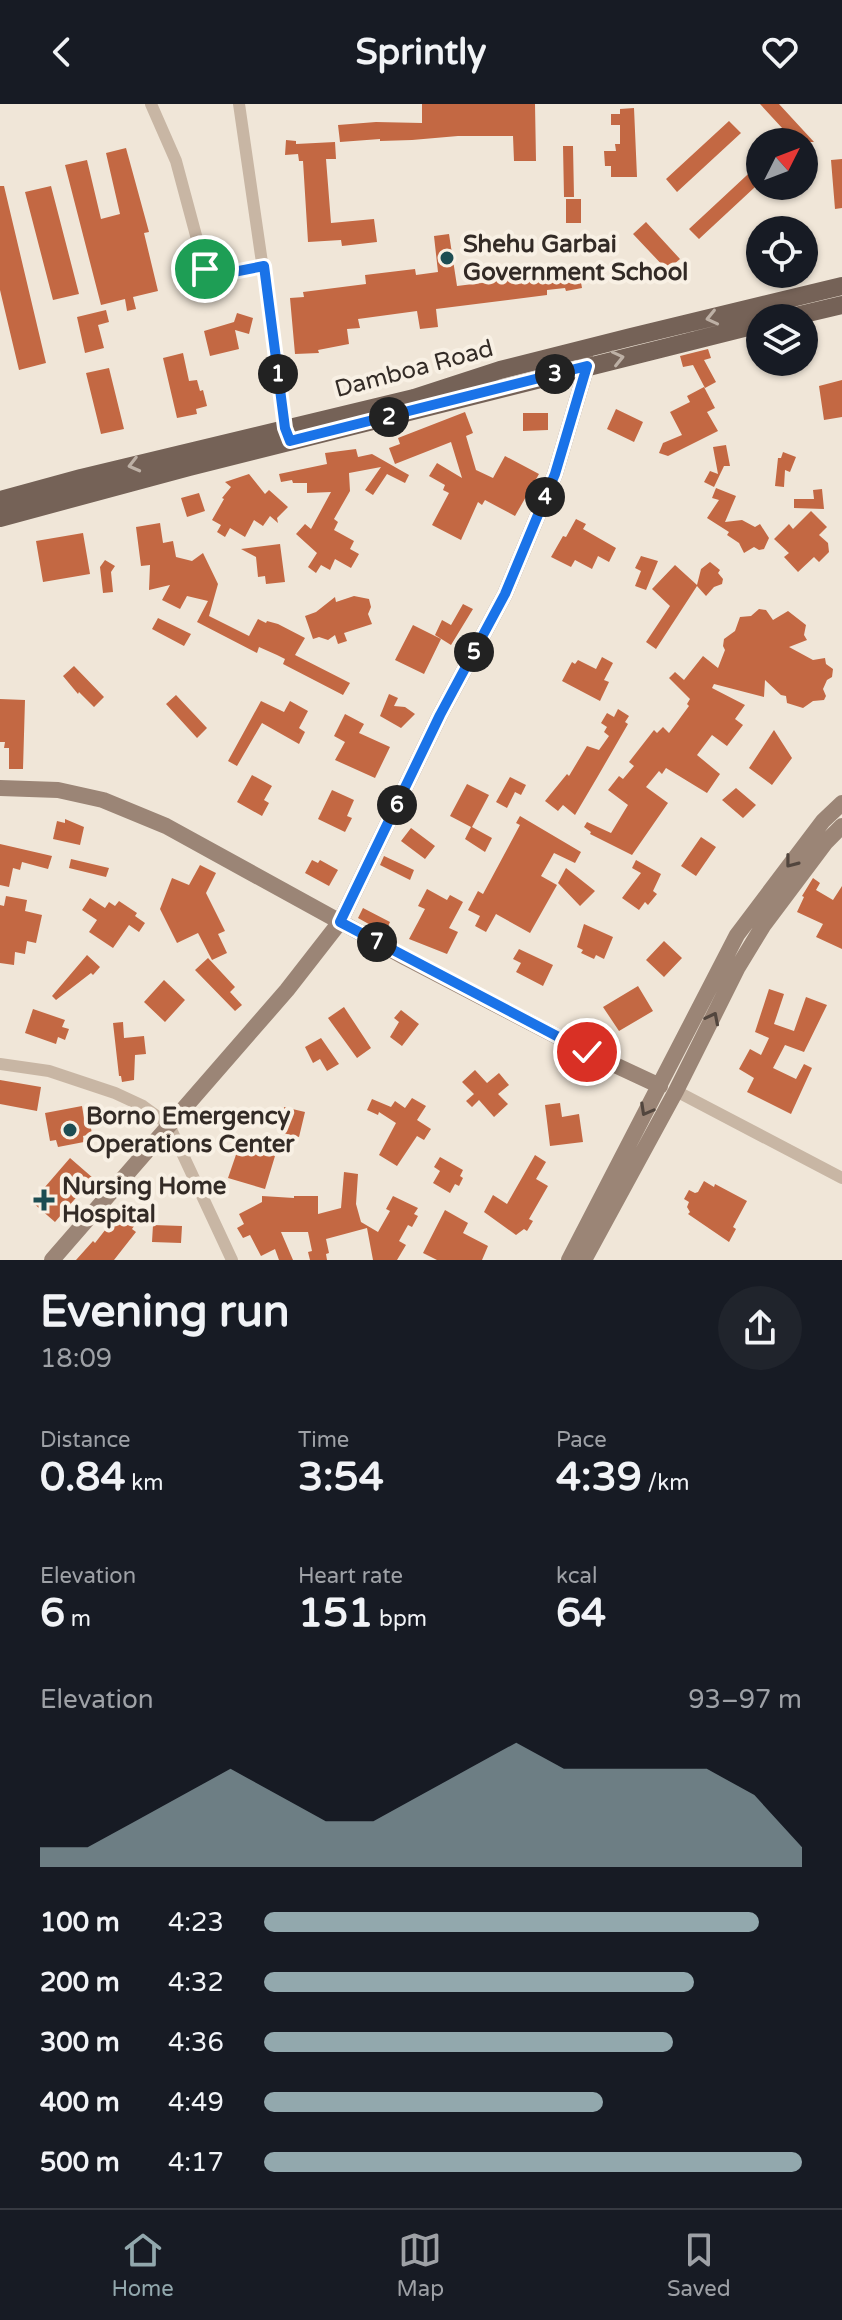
<!DOCTYPE html>
<html lang="en">
<head>
<meta charset="utf-8">
<style>
  :root { --surface:#171b24; --page:#20242c; --text:#f1f3f6; --muted:#9ea1a6; --line:#363941; --accent:#92a8ad }
  body { margin:0; font-family:"Varela Round",sans-serif; background:var(--page); color:var(--text); height:100vh; display:flex; flex-direction:column; font-size:30px; white-space:nowrap }
  * { box-sizing:border-box; margin:0 }
  p { font-size:26px; color:var(--muted) }
  .icon { flex:none; width:44px; height:44px; fill:none; stroke:currentColor; stroke-width:2; stroke-linecap:round; stroke-linejoin:round }
  .map { position:relative; height:1156px; overflow:hidden }
  .sheet { display:flex; flex-direction:column; background:var(--surface); flex:1 }
  .sheet>* { flex:none }
  .needle { width:52px; rotate:48deg }
  .buttons { position:absolute; left:746px; top:24px; display:grid; gap:16px }
  .buttons a { display:grid; place-items:center; width:72px; height:72px; border-radius:50%; background:var(--surface); box-shadow:0 2px 6px #0004; font-size:40px }
  .pin { position:absolute; display:grid; place-items:center; width:68px; height:68px; color:#fff; margin:-34px; border:4px solid #fff; border-radius:50%; box-shadow:0 2px 8px #0007 }
  .km { position:absolute; width:40px; height:40px; margin:-20px; border-radius:50%; background:#222; color:#fff; font-size:22px; line-height:40px; text-align:center }
  .round { display:grid; place-items:center; flex:none; width:84px; height:84px; border-radius:42px; background:var(--page) }
  .headline { display:flex; align-items:center; justify-content:space-between; height:136px; padding:0 40px }
  h1 { font-size:44px; font-weight:700; line-height:60px }
  .metrics { display:grid; grid-template-columns:repeat(3,1fr); gap:12px; height:136px; padding:8px 40px }
  .metrics div { display:grid; align-content:center }
  .metrics b { font-size:40px; font-weight:700 }
  .metrics small { font-size:22px; font-weight:400 }
  .metrics p { font-size:22px }
  .chart { height:224px; padding:16px 40px }
  .chart p { display:flex; justify-content:space-between }
  .chart svg { width:100%; height:144px; margin-top:8px; fill:var(--accent); opacity:.7 }
  ul { padding:0 40px; list-style:none; font-size:26px }
  li { display:grid; grid-template-columns:128px 96px 1fr; align-items:center; height:60px }
  li i { height:20px; border-radius:10px; background:var(--accent) }
  header { display:flex; justify-content:space-between; align-items:center; height:104px; padding:0 40px; background:var(--surface); font-size:36px; font-weight:700 }
  .dock { display:flex; justify-content:space-around; align-items:center; height:112px; border-top:2px solid var(--line); background:var(--surface); font-size:22px; color:var(--muted) }
  .dock a { display:grid; justify-items:center; gap:4px }
  .dock .selected { color:var(--accent) }
  .map>svg:first-child { display:block }
  .building { fill:#c36843 }
  .lines { fill:none; stroke-linecap:round; stroke-linejoin:round }
  .street { stroke:#c8b6a4; stroke-width:12 }
  .secondary { stroke:#9b8576; stroke-width:16 }
  .primary { stroke:#756257; stroke-width:18 }
  .oneway { stroke:#bdb0a5 }
  .oneway2 { stroke:#52463e }
  .route-casing { stroke:#fff; stroke-width:16 }
  .route { stroke:#1a73e8; stroke-width:10 }
  .poi-dot { fill:#1d4d53; stroke:#f8f0e4; stroke-width:3 }
  .labels { text-anchor:middle; dominant-baseline:central; stroke-width:8; stroke-linejoin:round; paint-order:stroke }
  .poi-label { font-size:24px; font-weight:bold; fill:#332b26; stroke:#f8f0e4; text-anchor:start }
  .street-label { font-size:24px; fill:#332b26; stroke:#f8f0e4 }
</style>
</head>
<body>
<header><svg class="icon" aria-label="back" viewBox="0 0 24 24"><path d="M15 5l-7 7 7 7"/></svg>Sprintly<svg class="icon" aria-label="heart" viewBox="0 0 24 24"><path d="M12 20l-8-8c-3-5 5-10 8-4 3-6 11-1 8 4z"/></svg></header>
<div class="map">
<svg width="842" height="1156" viewBox="0 0 842 1156">
  <rect width="100%" height="100%" fill="#f0e6d8"/>
  <path class="building" d="M422 0H535L536 57H514L513 32H458L412 36 380 37V35L340 38 338 21 376 18 422 19Z
    M760 0H779L814 38H795Z
    M634 4 637 73H611V62H605L604 47H616L615 40H620V21H611V10H620V5Z
    M729 17 741 29 677 88 666 75Z
    M286 36 296 37V40L335 38 336 55H326L331 119 374 115 377 138 342 142 341 136 308 138 303 57H299L298 50 285 51Z
    M563 42H573L574 93H564Z
    M126 44 149 128 144 129 158 187 133 193 136 205 127 207 125 195 101 201 65 61 87 56 101 115 120 110 106 49Z
    M842 55V104L835 105 831 56Z
    M760 59V88L755 83 699 135 689 125Z
    M0 82H4L46 259 19 266 0 186Z
    M51 82 79 190 53 196 25 88Z
    M566 95H581V119H566Z
    M646 118 680 155 667 166 633 130Z
    M449 130 457 182 579 167 582 184 566 187 565 184 547 186V191L436 205 438 223 420 225 417 207 358 215 360 224 347 225 349 240 318 246 319 249 295 250 290 194 304 193 303 188 366 180 365 171 415 165 416 171 438 168 434 132Z
    M106 206 109 218 98 221 104 244 85 249 77 213Z
    M237 209 253 214 249 230 235 226 239 245 210 252 204 227 234 218Z
    M708 245 711 254 704 256 716 278 705 284 693 261 683 263 680 252Z
    M183 249 189 277 197 276 200 287 203 286 207 302 196 305 197 310 177 314 163 254Z
    M109 264 124 325 101 330 86 269Z
    M842 276V313L824 316 819 282Z
    M704 283 715 304 707 308 718 327 668 352 659 349 663 339 682 331 670 308 690 298 687 292Z
    M616 305 643 318 634 338 607 325Z
    M465 308 473 329 466 332 476 366 493 374 505 352 539 370 515 412 485 396 482 401 478 398 461 436 432 421 449 389 443 386 445 381 429 372 437 359 462 374 451 338 395 360 389 344 400 340 398 334Z
    M523 309H548V326L523 327Z
    M726 341 730 362H724L714 383 704 378 710 367 718 370 713 343Z
    M356 345 358 353 372 350 409 371 405 379 387 370 373 391 365 386 381 363 349 369 350 387 334 415 338 418 334 426 354 437 350 445 359 450 351 464 335 455 330 466 321 461 316 469 308 463 317 449 296 430 305 420 311 425 331 388 307 389V379H293L292 376 281 378 279 370 327 360 325 349Z
    M783 348 796 353 790 368 785 366 784 383 775 382 778 354H781Z
    M249 370 265 390 269 386 288 403 277 414 278 419 270 412 263 422 254 416 245 433 230 424 225 433 217 428 221 421 212 416 224 395 222 394 231 383 225 378Z
    M716 384 736 392 725 418 742 416 755 423 760 420 769 434 764 445 759 446 754 443 744 449 739 439 727 431 729 428 707 414 719 396 712 394Z
    M822 385 824 405 794 404V395H814L813 386Z
    M199 389 205 407 187 413 181 394Z
    M811 407 827 423 819 431 828 439 829 448 819 458 814 453 798 468 784 453 789 449 774 435 789 420 793 425Z
    M576 415 586 420 583 425 616 444 609 458 598 452 592 465 575 456 571 463 551 453 563 432 566 433Z
    M160 419 163 439 173 437 176 453 192 457 203 449 218 480 209 512 249 532 258 515 266 519 267 517 278 520 305 534 295 551 350 579 343 591 283 560 285 555 277 551 259 543 257 549 197 518 208 497 187 492 180 505 162 496 170 481 149 486 150 461 141 462 136 423Z
    M83 429 90 470 43 478 36 437Z
    M280 440 285 478 266 480 265 472 258 473 256 453 241 445Z
    M641 452 658 457 646 486 635 482 641 467 635 464Z
    M105 456 115 462 111 468 113 488 103 489 100 463Z
    M710 458 720 466 718 469 723 475 722 480 714 483 706 492 697 482 656 545 646 538 670 502 652 485 675 461 697 481 701 465Z
    M354 492 369 495 371 503 368 510 372 520 344 529 347 537 338 540 335 531 328 536 319 533 313 535 305 512 316 508 335 493 336 498Z
    M463 500 473 505 451 541 435 531 442 516 451 521Z
    M759 505 766 506 773 516 788 507 806 521 804 531 807 536 789 543 813 556 825 554 826 560 833 565 832 573 827 576 823 585 826 592 824 596 813 597 803 604 787 599 786 592 781 591 765 576 764 593 714 580 712 584 745 601 735 615 743 621 727 642 712 631 697 651 720 670 707 689 666 664 662 670 659 667 646 683 668 699 632 751 590 730 591 728 584 723 587 718 611 729 628 701 608 686 619 672 623 675 634 662 629 658 654 626 657 629 663 623 669 629 689 602 687 600 690 595 669 574 675 568 684 576 703 552 718 564 725 546 723 542 724 535 735 527 740 513 751 512Z
    M158 514 191 530 184 542 152 525Z
    M413 521 441 535 424 570 395 556Z
    M602 553 613 559 604 576 609 578 600 597 562 577 572 558 575 560 578 556 596 565Z
    M74 562 104 593 94 603 79 588 78 590 63 572Z
    M389 590 398 594 394 602 405 603 415 610 401 624 380 612Z
    M176 591 207 624 197 634 166 600Z
    M0 595 25 596 23 665H9V644H4L5 638H0Z
    M261 597 284 608 290 597 308 607 299 624 305 628 299 640 262 619 237 662 228 657Z
    M618 605 629 612 625 618 628 620 598 672 575 711 563 701 558 707 545 697 567 670 569 672 587 642 599 646 609 632 604 628 607 623 601 619 607 609 614 613Z
    M345 610 364 620 359 629 390 643 375 674 335 656 345 638 334 632Z
    M774 626 792 654 772 681 749 664Z
    M252 671 272 682 264 696 269 699 262 712 237 698Z
    M510 673 526 681 521 691 515 688 507 704 496 698Z
    M467 680 489 691 472 723 492 734 485 748 465 735 471 723 450 712Z
    M736 684 756 701 743 714 722 696Z
    M332 686 354 696 347 712 352 714 345 728 318 715Z
    M520 712 581 748 575 759 554 749 541 772 557 781 530 829 496 810 486 828 475 822 480 812 468 806 478 787 483 790 520 721 516 719Z
    M65 715 84 723 80 741 53 735 57 717 65 719Z
    M411 724 435 742 425 755 401 737Z
    M701 733 716 743 696 772 681 762Z
    M0 740 52 752 48 765 22 758 20 766 13 764 9 783 0 781Z
    M384 752 414 766 410 776 380 761Z
    M71 755 109 764 106 773 69 764Z
    M312 756 318 759 320 756 338 766 329 782 305 769Z
    M636 756 661 770 653 787 657 790 648 801 645 798 639 806 622 794 641 769 632 764Z
    M200 761 216 769 206 789 225 827 218 830 227 849 212 856 198 829 177 839 160 805 172 774 189 781Z
    M566 764 595 787 580 802 558 779Z
    M813 774 820 779 816 786 833 796 842 782V845L816 833 823 820 797 808 804 793 802 792Z
    M427 785 447 796 450 791 463 798 449 824 458 828 447 850 409 835 425 805 418 802Z
    M6 792 27 796 25 807 42 811 36 839 27 837 25 850 15 848 14 861 0 859V801L4 802Z
    M90 794 105 804 109 798 115 802 119 797 137 809 135 812 145 819 139 828 129 821 113 844 89 828 97 816 82 806Z
    M363 804 390 818 385 829 358 814Z
    M584 820 613 833 604 855 596 851 594 855 581 849 583 846 577 843Z
    M664 837 682 854 664 873 646 856Z
    M519 845 553 861 543 882 516 868 521 859 513 855Z
    M87 851 100 863 93 871 91 869 56 896 52 892Z
    M208 854 235 883 230 888 242 901 235 907 195 866Z
    M164 876 185 896 165 918 144 898Z
    M638 882 653 907 619 927 603 903Z
    M769 885 784 890 774 920 794 927 806 893 827 901 804 948 785 941 773 964 796 975 804 960 812 964 791 1010 747 988 754 974 739 965 750 945 761 951 769 934 755 928Z
    M344 903 371 944 357 954 328 914Z
    M33 905 65 916 62 923 69 925 65 936 58 933 56 940 25 929Z
    M401 906 419 920 402 942 390 933 399 918 394 914Z
    M123 918 124 934 144 932 146 950 135 951 134 976 122 978 121 972H119L113 919Z
    M321 934 339 960 327 967 320 955 313 959 305 943Z
    M475 966 487 979 499 969 509 981 498 990 508 1000 494 1013 479 996 472 1003 466 997 474 990 462 978Z
    M0 976 41 983 37 1007 0 1000Z
    M412 994 426 1002 417 1016 431 1025 424 1036 417 1032 397 1062 379 1051 396 1019 379 1008 378 1011 367 1006 372 995 391 1003 395 997 405 1004Z
    M560 999 562 1013 579 1010 583 1038 550 1042 545 1001Z
    M82 1002 84 1014 89 1013 92 1030 83 1032 84 1038 58 1043 56 1036 50 1037 45 1009Z
    M284 1003 305 1008 299 1033 279 1028 281 1019 272 1017 275 1004 284 1006Z
    M239 1042 275 1052 265 1085 228 1074Z
    M535 1051 546 1058 536 1075 548 1082 529 1115 533 1117 527 1127 524 1125 516 1131 484 1108 493 1091 507 1100Z
    M440 1053 463 1066 460 1072 463 1074 459 1082 455 1080 450 1089 433 1079 440 1067 434 1063Z
    M70 1054 93 1074 55 1118 32 1098Z
    M344 1068 358 1070 356 1100 361 1118 378 1128 390 1107 386 1105 393 1092 418 1104 414 1110 418 1112 412 1123 408 1121 399 1137 406 1141 397 1156H373L367 1124 326 1135 329 1149 326 1150 327 1156H310L308 1148 312 1147 308 1128H281L293 1156H279L275 1145 261 1152 250 1131 243 1134 237 1124 244 1120 239 1110 262 1098V1092L294 1094V1092H318V1110L341 1104Z
    M704 1077 714 1083 715 1080 747 1097 733 1123 736 1125 729 1138 688 1110 690 1108 687 1103 689 1098 684 1095 689 1086 695 1089 698 1088Z
    M445 1106 468 1119 463 1129 488 1142 482 1156H437L423 1149Z
    M129 1111 137 1118 132 1125 136 1128 114 1156H76L93 1137 95 1139 116 1112 123 1118Z
    M153 1121 182 1122 181 1139 152 1138Z"/>
  <g class="lines">
    <path class="street" d="M151 0 176 57 205 165 213 172 264 162
      M239 0 287 331
      M0 960 49 967 115 989 143 1002 169 1021 232 1156
      M676 987 842 1074"/>
    <path class="secondary" d="M0 684 58 686 103 696 166 722 406 854 587 948 660 982
      M52 1156 287 886 340 818 440 611 505 490 555 370 587 262 585 254
      M569 1156 737 831 823 717 842 699
      M584 1156 676 987 738 863 763 822 826 738 842 722"/>
    <path class="primary" d="M787 214 842 201
      M0 396 81 374 414 294 500 266 631 233 842 182
      M0 414 189 363 760 220"/>
  </g>
  <defs><path id="oneway-chevron" d="M-2-3.5L2.5 0L-2 3.5" fill="none" stroke-width="1.6" stroke-linecap="round" stroke-linejoin="round" transform="scale(2)"/></defs>
  <g class="oneway">
    <use href="#oneway-chevron" transform="translate(712 214) rotate(167)"/>
    <use href="#oneway-chevron" transform="translate(618 254) rotate(-13)"/>
    <use href="#oneway-chevron" transform="translate(134 361) rotate(166)"/>
  </g>
  <g class="oneway2">
    <use href="#oneway-chevron" transform="translate(791 758) rotate(128)"/>
    <use href="#oneway-chevron" transform="translate(713 914) rotate(-63)"/>
    <use href="#oneway-chevron" transform="translate(646 1006) rotate(119)"/>
  </g>
  <g class="lines">
    <g class="route-casing">
      <path id="route" d="M205 165 213 172 264 162 285 324 290 337 587 262 555 370 505 490 440 611 340 818 587 948"/>
    </g>
    <use href="#route" class="route"/>
  </g>
  <g class="poi-dot">
    <circle cx="447" cy="154" r="8"/>
    <circle cx="70" cy="1026" r="8"/>
    <path d="M40 1084h8v8h8v8h-8v8h-8v-8h-8v-8h8z"/>
  </g>
  <g class="labels">
    <g class="poi-label">
      <text x="463" y="140">Shehu Garbai<tspan x="463" dy="28">Government School</tspan></text>
      <text x="86" y="1012">Borno Emergency<tspan x="86" dy="28">Operations Center</tspan></text>
      <text x="62" y="1082">Nursing Home<tspan x="62" dy="28">Hospital</tspan></text>
    </g>
    <g class="street-label">
      <text transform="translate(414 265) rotate(-15)">Damboa Road</text>
    </g>
  </g>
</svg>
<div class="buttons">
<a><svg class="needle" viewBox="-14 -14 28 28"><path d="M0-13l5 13h-10z" fill="#e53935"/><path d="M0 13l5-13h-10z" fill="#9ea1a6"/></svg></a>
<a><svg class="icon" aria-label="locate" viewBox="0 0 24 24"><circle cx="12" cy="12" r="6"/><path d="M12 2v4M12 18v4M2 12h4M18 12h4"/></svg></a>
<a><svg class="icon" aria-label="layers" viewBox="0 0 24 24"><path d="M12 4l9 5-9 5-9-5zM3 14l9 5 9-5"/></svg></a>
</div>
<div class="pin" style="left:205px;top:165px;background:#1e9e55"><svg class="icon" aria-label="arrive" viewBox="0 0 24 24"><path d="M6 21V4h12l-3 4 3 4H6"/></svg></div>
<div class="pin" style="left:587px;top:948px;background:#d93025"><svg class="icon" aria-label="check" viewBox="0 0 24 24"><path d="M5 12l5 5 9-10"/></svg></div>
<b class="km" style="left:278px;top:270px">1</b>
<b class="km" style="left:389px;top:313px">2</b>
<b class="km" style="left:555px;top:270px">3</b>
<b class="km" style="left:545px;top:393px">4</b>
<b class="km" style="left:474px;top:548px">5</b>
<b class="km" style="left:397px;top:701px">6</b>
<b class="km" style="left:377px;top:838px">7</b>
</div>
<section class="sheet">
<div class="headline"><div><h1>Evening run</h1><p>18:09</p></div><a class="round"><svg class="icon" aria-label="share" viewBox="0 0 24 24"><path d="M12 15V3M7 8l5-5 5 5M5 13v7h14v-7"/></svg></a></div>
<div class="metrics">
<div><p>Distance</p><b>0.84<small> km</small></b></div>
<div><p>Time</p><b>3:54</b></div>
<div><p>Pace</p><b>4:39<small> /km</small></b></div>
</div>
<div class="metrics">
<div><p>Elevation</p><b>6<small> m</small></b></div>
<div><p>Heart rate</p><b>151<small> bpm</small></b></div>
<div><p>kcal</p><b>64</b></div>
</div>
<div class="chart"><p><span>Elevation</span>93–97 m</p>
<svg viewBox="0 0 160 44" preserveAspectRatio="none"><path d="M0 44V38L10 38L20 30L30 22L40 14L50 22L60 30L70 30L80 22L90 14L100 6L110 14L120 14L130 14L140 14L150 22L160 38V44z"/></svg>
</div>
<ul>
<li><b>100 m</b>4:23<i style="width:92%"></i></li>
<li><b>200 m</b>4:32<i style="width:80%"></i></li>
<li><b>300 m</b>4:36<i style="width:76%"></i></li>
<li><b>400 m</b>4:49<i style="width:63%"></i></li>
<li><b>500 m</b>4:17<i style="width:100%"></i></li>
</ul>
</section>
<nav class="dock">
<a class="selected"><svg class="icon" aria-label="home" viewBox="0 0 24 24"><path d="M3 11l9-7 9 7M6 9v11h12V9"/></svg>Home</a>
<a><svg class="icon" aria-label="map" viewBox="0 0 24 24"><path d="M3 6l6-2 6 2 6-2v14l-6 2-6-2-6 2zM9 4v14M15 6v14"/></svg>Map</a>
<a><svg class="icon" aria-label="saved" viewBox="0 0 24 24"><path d="M7 4h10v16l-5-4-5 4z"/></svg>Saved</a>
</nav>
</body>
</html>
